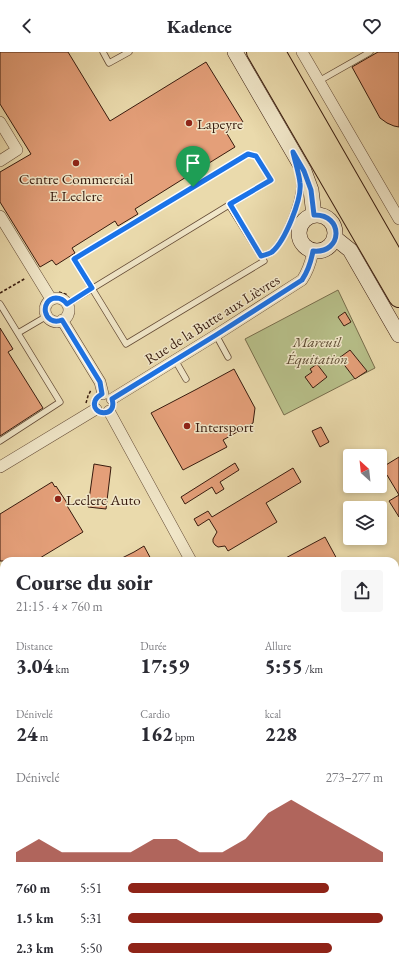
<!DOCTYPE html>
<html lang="fr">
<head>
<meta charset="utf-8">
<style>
  :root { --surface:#fff; --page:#f7f7f7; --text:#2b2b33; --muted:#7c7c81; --accent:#8f2418 }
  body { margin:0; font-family:"EB Garamond",serif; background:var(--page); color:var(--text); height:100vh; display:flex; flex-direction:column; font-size:15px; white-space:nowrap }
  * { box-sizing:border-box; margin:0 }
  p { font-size:13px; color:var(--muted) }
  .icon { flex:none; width:22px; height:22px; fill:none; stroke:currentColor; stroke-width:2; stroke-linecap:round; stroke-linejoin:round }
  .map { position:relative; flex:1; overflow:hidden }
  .sheet { position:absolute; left:0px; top:505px; width:399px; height:414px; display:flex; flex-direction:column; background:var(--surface); border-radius:12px 12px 0 0; box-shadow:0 2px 6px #0003 }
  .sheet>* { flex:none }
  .needle { width:26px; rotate:333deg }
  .tools { position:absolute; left:343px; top:397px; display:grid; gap:8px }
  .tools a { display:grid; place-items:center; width:44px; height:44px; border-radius:4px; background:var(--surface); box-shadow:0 2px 6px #0003; font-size:20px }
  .pin { position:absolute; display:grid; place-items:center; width:34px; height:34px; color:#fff; margin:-41px -17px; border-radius:50% 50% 50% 0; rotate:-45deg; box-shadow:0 0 4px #0007 }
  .pin .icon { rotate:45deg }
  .round { display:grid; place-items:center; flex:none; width:42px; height:42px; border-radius:4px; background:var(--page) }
  .overview { display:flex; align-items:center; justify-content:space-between; height:68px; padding:0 16px }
  h1 { font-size:22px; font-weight:800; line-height:30px }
  .figures { display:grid; grid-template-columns:repeat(3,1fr); gap:6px; height:68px; padding:4px 16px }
  .figures div { display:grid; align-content:center }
  .figures b { font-size:20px; font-weight:800 }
  .figures small { font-size:11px; font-weight:400 }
  .figures p { font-size:11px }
  .chart { height:112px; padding:8px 16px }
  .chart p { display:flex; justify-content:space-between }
  .chart svg { width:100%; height:72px; margin-top:4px; fill:var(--accent); opacity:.7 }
  ul { padding:0 16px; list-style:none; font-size:13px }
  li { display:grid; grid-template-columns:64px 48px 1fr; align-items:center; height:30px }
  li i { height:10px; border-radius:5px; background:var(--accent) }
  header { display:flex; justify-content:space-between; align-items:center; height:52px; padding:0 16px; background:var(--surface); font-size:18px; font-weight:800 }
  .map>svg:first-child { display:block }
  .green { fill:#b7bf89; stroke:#786d4c }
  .building { fill:#e49f79; stroke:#381b0e }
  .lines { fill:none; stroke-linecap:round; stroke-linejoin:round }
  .lane-casing { stroke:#644b36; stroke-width:7 }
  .street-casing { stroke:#644b36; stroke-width:12 }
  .secondary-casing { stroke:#381b0e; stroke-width:16 }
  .highway-casing { stroke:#381b0e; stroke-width:22 }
  .path { stroke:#381b0e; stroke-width:1.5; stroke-dasharray:3 2; stroke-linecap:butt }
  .lane { stroke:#f1e7c9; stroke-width:5.5 }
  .street { stroke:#f1e7c9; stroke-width:11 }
  .secondary { stroke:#f1e7c9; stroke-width:15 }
  .highway { stroke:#eadaac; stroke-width:20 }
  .route-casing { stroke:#fff; stroke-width:8 }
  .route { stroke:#1a73e8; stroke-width:5 }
  .poi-dot { fill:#8f2418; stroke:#f1e7c9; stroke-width:1.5 }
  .labels { text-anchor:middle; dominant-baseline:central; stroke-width:3; stroke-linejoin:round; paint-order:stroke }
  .poi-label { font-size:15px; fill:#381b0e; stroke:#f1e7c9; text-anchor:start }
  .street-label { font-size:15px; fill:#381b0e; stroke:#f1e7c9 }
  .park-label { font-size:15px; font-style:italic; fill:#5e4c33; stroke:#f1e7c9 }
</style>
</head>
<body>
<header><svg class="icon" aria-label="back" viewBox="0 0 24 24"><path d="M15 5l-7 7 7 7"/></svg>Kadence<svg class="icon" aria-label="heart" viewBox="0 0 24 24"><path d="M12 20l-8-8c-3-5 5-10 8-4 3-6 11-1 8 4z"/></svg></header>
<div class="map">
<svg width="399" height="919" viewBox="0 0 399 919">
  <rect width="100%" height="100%" fill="#eadaac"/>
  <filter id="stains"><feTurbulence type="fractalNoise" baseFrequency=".005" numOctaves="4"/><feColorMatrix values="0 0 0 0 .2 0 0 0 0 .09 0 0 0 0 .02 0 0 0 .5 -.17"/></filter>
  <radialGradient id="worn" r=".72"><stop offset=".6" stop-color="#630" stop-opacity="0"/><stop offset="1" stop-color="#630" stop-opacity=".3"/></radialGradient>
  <path class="green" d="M338 238 375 316 284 363 245 287Z"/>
  <path class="building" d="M0 0H68L110 69 206 10 243 70 226 80 235 95 201 116 203 120 193 126 191 122 135 157 138 162 118 174 115 169 72 196 75 201 56 213 52 208 40 215 0 150V120L31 102 0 52Z
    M378 0H399V75L394 74 387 71 380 66 352 15Z
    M345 260 351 270 344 274 338 265Z
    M0 276 13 297 8 300 43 356 0 384Z
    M350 298 367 319 355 327 339 306Z
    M317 312 327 325 313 336 305 325 312 320 310 317Z
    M234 317 255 356 253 371 223 388 227 395 183 418 151 361 197 337Z
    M321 375 329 390 320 395 312 379Z
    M399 405V465L389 449 399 443 387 423 385 424 381 416Z
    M235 411 239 418 220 430 224 437 216 442 212 435 185 452 181 445Z
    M94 412 111 415 106 457 88 455Z
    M293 416 301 430 266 451 277 470 228 499 225 494 218 495 215 493 213 490V487L217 480 209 467 198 474 194 467 208 459 212 465Z
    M52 430 55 435 56 434 67 451 66 452 83 480 35 509H0V462Z
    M325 485 338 509H280Z
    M144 494 152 509H116L134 500Z"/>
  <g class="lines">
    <g class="lane-casing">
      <path id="lane" d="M103 0 109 11 129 0
        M319 29 370 0
        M248 102 256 104 271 128 229 153 264 209 126 292 74 207Z
        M261 204C265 203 269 202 272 200 286 187 299 151 300 133 300 130 299 127 299 124
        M0 252 60 350 0 389
        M67 252 229 153
        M18 281 47 264
        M216 283 228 305
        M175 308 186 327
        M0 557 4 556
        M395 616 399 623
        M0 685 2 689
        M395 716 399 714
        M395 726 399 724
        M395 787 399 784
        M287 915 290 919"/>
    </g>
    <g class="street-casing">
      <path id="street" d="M302 0 399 167
        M0 70 17 98 0 109
        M0 164 51 247
        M45 258a12 12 0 1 1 24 0a12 12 0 1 1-24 0Z
        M62 268 100 330 103 342
        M112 347 216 283 302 228C308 219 311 210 313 199
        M109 359 191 509
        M0 415 96 357
        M395 805 399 803
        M0 812 4 822
        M45 915 47 919
        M156 919 167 915"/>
    </g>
    <g class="secondary-casing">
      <path id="secondary" d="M235 0 304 119 311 138 314 163
        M299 181a18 18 0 1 1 36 0a18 18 0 1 1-36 0Z
        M335 186 350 198 399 283"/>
    </g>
    <g class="highway-casing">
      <path id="highway" d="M257 0 399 245
        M275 0 399 216"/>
    </g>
    <path class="path" d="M59 240 68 243
      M0 241 26 226
      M86 351 88 344 91 338
      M365 915 367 919"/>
    <use href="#lane" class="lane"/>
    <use href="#street" class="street"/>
    <use href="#secondary" class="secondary"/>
    <use href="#highway" class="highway"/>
  </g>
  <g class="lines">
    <g class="route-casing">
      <path id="route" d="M293 100 304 119 311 138 314 163C344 162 343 202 313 199 311 210 308 219 302 228L216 283 112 347C118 366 90 364 95 349 96 345 99 344 102 342L100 330 62 268C43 275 39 247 56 246 61 246 64 248 67 252L92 236 74 207 248 102 256 104 271 128 230 152 261 204C265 203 269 202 272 200 285 189 302 147 300 131 299 121 295 110 293 100Z"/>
    </g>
    <use href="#route" class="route"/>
  </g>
  <g class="poi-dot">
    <circle cx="189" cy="71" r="4"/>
    <circle cx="76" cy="111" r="4"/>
    <circle cx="187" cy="374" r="4"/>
    <circle cx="58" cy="447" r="4"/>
  </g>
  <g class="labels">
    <g class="poi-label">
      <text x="197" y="71">Lapeyre</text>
      <text x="76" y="126" text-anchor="middle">Centre Commercial<tspan x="76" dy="17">E.Leclerc</tspan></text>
      <text x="195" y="374">Intersport</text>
      <text x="66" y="447">Leclerc Auto</text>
    </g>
    <g class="street-label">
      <text transform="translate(212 267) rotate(-32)">Rue de la Butte aux Lièvres</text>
    </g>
    <g class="park-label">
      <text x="317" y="289">Mareuil<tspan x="317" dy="17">Équitation</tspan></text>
    </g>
  </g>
  <rect width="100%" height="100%" filter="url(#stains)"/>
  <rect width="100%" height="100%" fill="url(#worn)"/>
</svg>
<div class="tools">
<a><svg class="needle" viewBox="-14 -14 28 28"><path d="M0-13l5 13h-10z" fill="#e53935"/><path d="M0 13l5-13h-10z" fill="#7c7c81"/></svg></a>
<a><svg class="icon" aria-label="layers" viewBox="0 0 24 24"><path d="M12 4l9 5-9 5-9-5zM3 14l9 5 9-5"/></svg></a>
</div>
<div class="pin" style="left:193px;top:135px;background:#1e9e55"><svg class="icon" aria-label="arrive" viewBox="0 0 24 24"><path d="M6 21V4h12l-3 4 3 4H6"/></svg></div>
<section class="sheet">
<div class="overview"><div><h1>Course du soir</h1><p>21:15 · 4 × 760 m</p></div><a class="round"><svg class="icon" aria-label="share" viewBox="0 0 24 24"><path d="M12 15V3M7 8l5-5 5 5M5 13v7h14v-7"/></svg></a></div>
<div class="figures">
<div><p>Distance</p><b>3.04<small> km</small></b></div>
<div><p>Durée</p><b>17:59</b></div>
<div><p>Allure</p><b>5:55<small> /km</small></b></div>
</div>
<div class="figures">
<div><p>Dénivelé</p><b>24<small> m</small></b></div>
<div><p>Cardio</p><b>162<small> bpm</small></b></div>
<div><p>kcal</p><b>228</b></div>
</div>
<div class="chart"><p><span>Dénivelé</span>273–277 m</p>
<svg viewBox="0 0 160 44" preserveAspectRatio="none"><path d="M0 44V38L10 30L20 38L30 38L40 38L50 38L60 30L70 30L80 38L90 38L100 30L110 14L120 6L130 14L140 22L150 30L160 38V44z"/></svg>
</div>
<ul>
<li><b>760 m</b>5:51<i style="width:79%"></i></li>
<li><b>1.5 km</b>5:31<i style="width:100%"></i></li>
<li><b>2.3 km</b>5:50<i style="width:80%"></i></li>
</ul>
</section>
</div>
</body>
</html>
